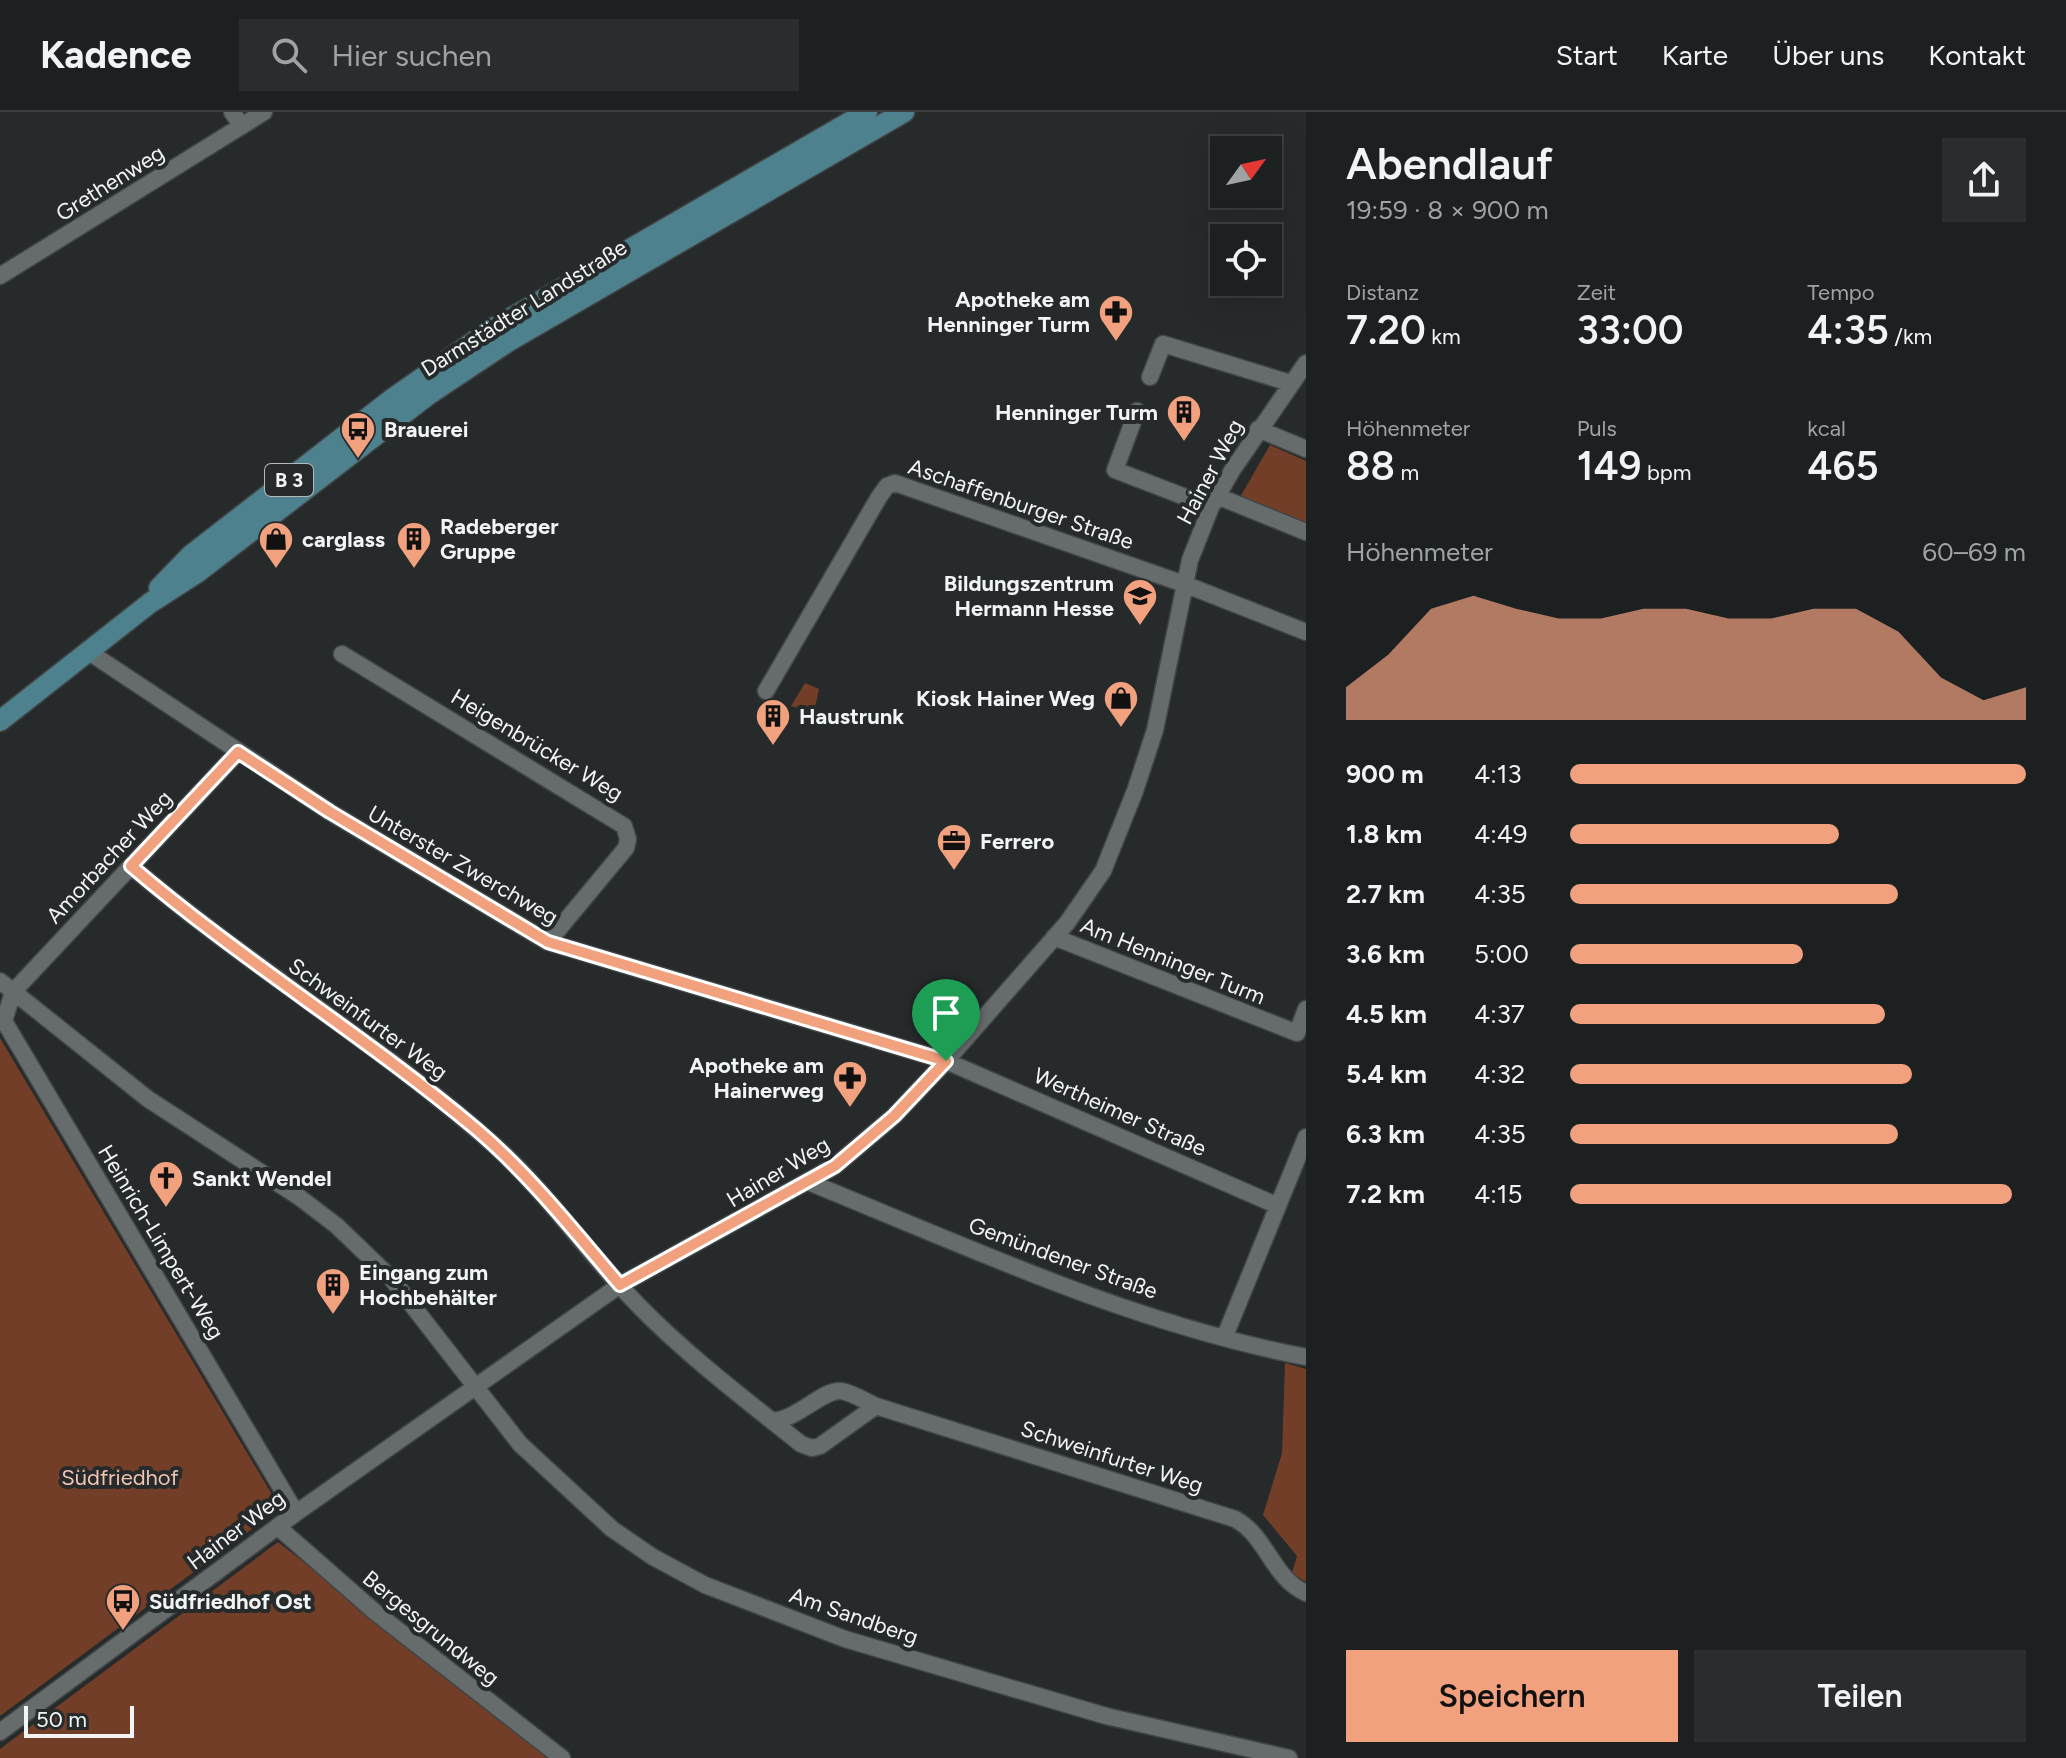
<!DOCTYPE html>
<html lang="de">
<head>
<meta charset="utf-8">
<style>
  :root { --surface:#1c2020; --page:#292d2d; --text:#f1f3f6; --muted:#a0a3a5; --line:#3a3e3e; --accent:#f2a17e }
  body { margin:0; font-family:Figtree,sans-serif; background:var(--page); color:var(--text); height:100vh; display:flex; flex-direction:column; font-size:30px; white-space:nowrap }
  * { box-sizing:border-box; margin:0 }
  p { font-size:26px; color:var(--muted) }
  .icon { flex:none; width:44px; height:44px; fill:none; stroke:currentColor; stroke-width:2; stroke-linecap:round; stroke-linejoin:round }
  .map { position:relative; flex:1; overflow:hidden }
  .drawer { display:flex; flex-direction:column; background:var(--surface); width:760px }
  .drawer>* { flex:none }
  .needle { width:52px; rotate:57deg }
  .buttons { position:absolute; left:1210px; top:24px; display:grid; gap:16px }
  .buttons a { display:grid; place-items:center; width:72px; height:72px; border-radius:0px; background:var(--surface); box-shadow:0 8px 32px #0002,0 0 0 2px var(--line); font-size:40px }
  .scale { position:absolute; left:24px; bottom:20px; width:110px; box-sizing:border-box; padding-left:8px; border:4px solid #f2f5f6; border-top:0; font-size:22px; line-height:28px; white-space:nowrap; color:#f2f5f6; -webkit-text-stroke:6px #262a2b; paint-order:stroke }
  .pin { position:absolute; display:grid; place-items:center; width:68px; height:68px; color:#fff; margin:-82px -34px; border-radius:50% 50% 50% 0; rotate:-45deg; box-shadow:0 0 8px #0007 }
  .pin .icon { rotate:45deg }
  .round { display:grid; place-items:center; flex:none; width:84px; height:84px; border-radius:0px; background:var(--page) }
  .overview { display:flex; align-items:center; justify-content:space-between; height:136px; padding:0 40px }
  h1 { font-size:44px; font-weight:600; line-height:60px }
  .figures { display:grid; grid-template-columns:repeat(3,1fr); gap:12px; height:136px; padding:8px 40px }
  .figures div { display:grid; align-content:center }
  .figures b { font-size:40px; font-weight:600 }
  .figures small { font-size:22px; font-weight:400 }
  .figures p { font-size:22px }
  .chart { height:224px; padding:16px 40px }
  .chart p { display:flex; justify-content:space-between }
  .chart svg { width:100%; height:144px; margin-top:8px; fill:var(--accent); opacity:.7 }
  .primary-button { display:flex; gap:16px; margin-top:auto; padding:16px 40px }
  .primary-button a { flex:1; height:92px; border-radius:0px; background:var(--accent); color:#111; font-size:32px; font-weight:600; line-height:92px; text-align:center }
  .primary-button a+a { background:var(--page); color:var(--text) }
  ul { padding:0 40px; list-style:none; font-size:26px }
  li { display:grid; grid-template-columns:128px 96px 1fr; align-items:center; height:60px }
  li i { height:20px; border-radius:10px; background:var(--accent) }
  header { display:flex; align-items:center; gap:48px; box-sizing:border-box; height:112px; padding:0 40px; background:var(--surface); border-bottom:2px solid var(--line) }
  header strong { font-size:38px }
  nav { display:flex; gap:44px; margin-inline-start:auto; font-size:28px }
  .search { width:560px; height:72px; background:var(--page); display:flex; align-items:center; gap:20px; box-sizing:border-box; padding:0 28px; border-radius:0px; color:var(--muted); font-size:30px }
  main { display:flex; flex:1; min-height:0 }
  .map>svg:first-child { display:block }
  .green { fill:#723e27 }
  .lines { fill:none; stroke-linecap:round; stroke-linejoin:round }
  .minor-casing { stroke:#414546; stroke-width:19 }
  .major-casing { stroke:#414546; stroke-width:23 }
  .minor { stroke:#666b6c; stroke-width:16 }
  .major { stroke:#4d818d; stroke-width:20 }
  .route-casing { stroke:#fff; stroke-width:16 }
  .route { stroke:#f2a17e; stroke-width:10 }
  .labels { text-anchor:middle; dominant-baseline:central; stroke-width:8; stroke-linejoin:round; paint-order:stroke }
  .shield { fill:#262a2b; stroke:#b5b8b9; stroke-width:2 }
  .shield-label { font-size:20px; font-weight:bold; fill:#f2f5f6 }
  .street-label { font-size:22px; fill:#f2f5f6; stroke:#262a2b }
  .poi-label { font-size:22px; font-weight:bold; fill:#f2f5f6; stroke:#262a2b; text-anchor:start }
  .park-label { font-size:22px; fill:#f2c5b2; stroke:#262a2b }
</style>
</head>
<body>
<header>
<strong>Kadence</strong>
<div class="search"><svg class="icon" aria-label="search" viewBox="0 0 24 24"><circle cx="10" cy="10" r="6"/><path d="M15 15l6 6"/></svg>Hier suchen</div>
<nav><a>Start</a><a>Karte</a><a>Über uns</a><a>Kontakt</a></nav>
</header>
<main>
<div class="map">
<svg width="1306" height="1646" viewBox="0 0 1306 1646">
  <rect width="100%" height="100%" fill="#262a2b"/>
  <path class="green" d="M1270 333 1306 349V412L1239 387Z
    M805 571 819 577 814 601 791 594Z
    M0 926 280 1396 0 1604Z
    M1285 1251 1306 1257V1470L1292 1461 1297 1444 1263 1403 1282 1341Z
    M278 1430 552 1646H0V1637Z"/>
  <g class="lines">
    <g class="minor-casing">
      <path id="minor" d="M232 0 242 14
        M0 164 264 0
        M1150 265 1163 232 1290 271
        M1137 299 1115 358 1211 395
        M1258 317 1306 337
        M1217 384 1306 420
        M89 540 330 700 548 830 946 949 1276 1093
        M342 542 624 714 628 727 626 736 548 830
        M766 579 879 385 887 374 895 371 1184 472 1306 520
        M238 640 13 880 4 909 296 1401
        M131 754C247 853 379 931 493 1032 548 1081 588 1142 639 1194 689 1245 746 1288 801 1332L812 1336 820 1334 876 1294
        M1054 825 1297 921 1306 897
        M0 869 148 987 299 1085 337 1114 391 1166 520 1332 612 1417 653 1445 705 1473 845 1527 1106 1604 1289 1646
        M811 1071C972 1137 1134 1212 1306 1245
        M1225 1224 1306 1025
        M772 1309C799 1307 823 1277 841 1279 853 1281 865 1289 876 1294L1235 1407C1267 1424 1272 1466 1306 1481
        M278 1415 375 1500 562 1646
        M0 1620 296 1401 620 1173 835 1054 894 1004 946 949 1067 811 1103 759 1135 679 1155 618 1190 448 1211 395 1233 357 1306 251"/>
    </g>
    <g class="major-casing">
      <path id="major" d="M159 476 191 443 392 287 492 217 867 0
        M0 609 150 491 198 460 428 283 509 229 904 0"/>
    </g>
    <use href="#minor" class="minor"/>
    <use href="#major" class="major"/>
  </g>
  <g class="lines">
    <g class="route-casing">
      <path id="route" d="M238 640 330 700 548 830 946 949 894 1004 835 1054 620 1173C574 1119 530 1063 476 1017 365 924 241 848 131 754Z"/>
    </g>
    <use href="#route" class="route"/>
  </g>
  <defs>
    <g id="pharmacy-pin" transform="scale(1.8)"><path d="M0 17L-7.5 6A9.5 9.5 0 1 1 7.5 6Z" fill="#f2a17e" stroke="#262a2b"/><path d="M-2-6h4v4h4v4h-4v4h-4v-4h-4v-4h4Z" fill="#111"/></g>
    <g id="building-pin" transform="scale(1.8)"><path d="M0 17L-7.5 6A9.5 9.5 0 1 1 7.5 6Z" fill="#f2a17e" stroke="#262a2b"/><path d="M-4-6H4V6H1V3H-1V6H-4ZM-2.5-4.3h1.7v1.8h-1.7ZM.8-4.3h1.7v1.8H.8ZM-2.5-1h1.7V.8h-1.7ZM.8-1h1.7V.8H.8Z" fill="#111"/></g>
    <g id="bus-pin" transform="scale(1.8)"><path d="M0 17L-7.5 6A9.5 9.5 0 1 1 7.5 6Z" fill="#f2a17e" stroke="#262a2b"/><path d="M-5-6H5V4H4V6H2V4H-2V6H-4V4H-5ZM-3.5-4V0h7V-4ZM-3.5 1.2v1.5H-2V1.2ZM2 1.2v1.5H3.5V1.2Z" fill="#111"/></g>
    <g id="shop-pin" transform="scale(1.8)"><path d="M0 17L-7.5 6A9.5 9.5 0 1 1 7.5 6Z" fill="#f2a17e" stroke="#262a2b"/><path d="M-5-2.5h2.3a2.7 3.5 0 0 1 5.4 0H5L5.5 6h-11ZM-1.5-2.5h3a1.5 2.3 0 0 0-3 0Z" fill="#111"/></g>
    <g id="school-pin" transform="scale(1.8)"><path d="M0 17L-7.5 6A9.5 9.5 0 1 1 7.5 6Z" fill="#f2a17e" stroke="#262a2b"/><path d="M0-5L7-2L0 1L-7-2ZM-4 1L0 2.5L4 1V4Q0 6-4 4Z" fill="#111"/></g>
    <g id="office-pin" transform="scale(1.8)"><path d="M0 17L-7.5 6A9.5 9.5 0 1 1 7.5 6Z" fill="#f2a17e" stroke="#262a2b"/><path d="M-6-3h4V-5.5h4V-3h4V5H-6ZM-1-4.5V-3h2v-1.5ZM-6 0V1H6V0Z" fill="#111"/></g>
    <g id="church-pin" transform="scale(1.8)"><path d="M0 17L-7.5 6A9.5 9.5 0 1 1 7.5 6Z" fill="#f2a17e" stroke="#262a2b"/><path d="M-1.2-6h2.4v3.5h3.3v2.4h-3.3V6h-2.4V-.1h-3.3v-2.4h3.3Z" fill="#111"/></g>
  </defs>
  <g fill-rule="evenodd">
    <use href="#pharmacy-pin" x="1116" y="200"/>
    <use href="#building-pin" x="1184" y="300"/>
    <use href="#bus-pin" x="358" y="317"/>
    <use href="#shop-pin" x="276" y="427"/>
    <use href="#building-pin" x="414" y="427"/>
    <use href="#school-pin" x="1140" y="484"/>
    <use href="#shop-pin" x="1121" y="586"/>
    <use href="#building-pin" x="773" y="604"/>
    <use href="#office-pin" x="954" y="729"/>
    <use href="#pharmacy-pin" x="850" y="966"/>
    <use href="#church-pin" x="166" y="1066"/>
    <use href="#building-pin" x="333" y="1173"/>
    <use href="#bus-pin" x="123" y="1489"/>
  </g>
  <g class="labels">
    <rect class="shield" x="265" y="352" width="48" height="32" rx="6"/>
    <g class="shield-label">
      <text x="289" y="368">B 3</text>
    </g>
    <g class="street-label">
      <text transform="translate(110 71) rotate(-32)">Grethenweg</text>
      <text transform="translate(524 196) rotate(-32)">Darmstädter Landstraße</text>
      <text transform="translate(1210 360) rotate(-62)">Hainer Weg</text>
      <text transform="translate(1021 392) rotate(19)">Aschaffenburger Straße</text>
      <text transform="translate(537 633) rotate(31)">Heigenbrücker Weg</text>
      <text transform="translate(109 745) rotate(-47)">Amorbacher Weg</text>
      <text transform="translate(463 753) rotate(30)">Unterster Zwerchweg</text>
      <text transform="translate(1173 849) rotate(22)">Am Henninger Turm</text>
      <text transform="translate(368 907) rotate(36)">Schweinfurter Weg</text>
      <text transform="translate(1120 1000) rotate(24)">Wertheimer Straße</text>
      <text transform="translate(778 1060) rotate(-31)">Hainer Weg</text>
      <text transform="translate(161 1130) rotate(59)">Heinrich-Limpert-Weg</text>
      <text transform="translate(1063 1146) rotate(20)">Gemündener Straße</text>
      <text transform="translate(1112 1345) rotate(18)">Schweinfurter Weg</text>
      <text transform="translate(236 1418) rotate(-37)">Hainer Weg</text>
      <text transform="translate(854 1504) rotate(19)">Am Sandberg</text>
      <text transform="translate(431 1516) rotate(39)">Bergesgrundweg</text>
    </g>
    <g class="poi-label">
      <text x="1090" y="187" text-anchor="end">Apotheke am<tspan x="1090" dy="25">Henninger Turm</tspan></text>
      <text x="1158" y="300" text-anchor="end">Henninger Turm</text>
      <text x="384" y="317">Brauerei</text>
      <text x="440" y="414">Radeberger<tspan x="440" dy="25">Gruppe</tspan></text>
      <text x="302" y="427">carglass</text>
      <text x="1114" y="471" text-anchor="end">Bildungszentrum<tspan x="1114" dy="25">Hermann Hesse</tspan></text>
      <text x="1095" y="586" text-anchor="end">Kiosk Hainer Weg</text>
      <text x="799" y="604">Haustrunk</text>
      <text x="980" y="729">Ferrero</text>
      <text x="824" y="953" text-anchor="end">Apotheke am<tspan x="824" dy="25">Hainerweg</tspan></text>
      <text x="192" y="1066">Sankt Wendel</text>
      <text x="359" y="1160">Eingang zum<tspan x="359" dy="25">Hochbehälter</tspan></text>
      <text x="149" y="1489">Südfriedhof Ost</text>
    </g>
    <g class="park-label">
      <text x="120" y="1365">Südfriedhof</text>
    </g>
  </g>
</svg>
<div class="buttons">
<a><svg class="needle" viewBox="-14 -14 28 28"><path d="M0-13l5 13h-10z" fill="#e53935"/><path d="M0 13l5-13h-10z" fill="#a0a3a5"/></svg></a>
<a><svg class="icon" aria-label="locate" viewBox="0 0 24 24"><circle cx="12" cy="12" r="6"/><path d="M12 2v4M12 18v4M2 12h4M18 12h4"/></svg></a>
</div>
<div class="scale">50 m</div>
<div class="pin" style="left:946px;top:949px;background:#1e9e55"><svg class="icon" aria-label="arrive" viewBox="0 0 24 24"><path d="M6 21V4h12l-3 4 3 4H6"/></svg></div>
</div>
<section class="drawer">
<div class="overview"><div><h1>Abendlauf</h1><p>19:59 · 8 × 900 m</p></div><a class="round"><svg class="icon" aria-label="share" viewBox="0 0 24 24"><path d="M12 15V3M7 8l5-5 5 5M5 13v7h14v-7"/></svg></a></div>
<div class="figures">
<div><p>Distanz</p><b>7.20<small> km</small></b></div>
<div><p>Zeit</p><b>33:00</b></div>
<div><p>Tempo</p><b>4:35<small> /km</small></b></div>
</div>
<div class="figures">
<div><p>Höhenmeter</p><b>88<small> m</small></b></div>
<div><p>Puls</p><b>149<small> bpm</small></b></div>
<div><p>kcal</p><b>465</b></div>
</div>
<div class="chart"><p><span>Höhenmeter</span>60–69 m</p>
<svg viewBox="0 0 160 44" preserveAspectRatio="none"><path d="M0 44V34L10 24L20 10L30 6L40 10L50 13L60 13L70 10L80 10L90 13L100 13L110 10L120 10L130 17L140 31L150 38L160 34V44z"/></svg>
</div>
<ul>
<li><b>900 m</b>4:13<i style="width:100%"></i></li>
<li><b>1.8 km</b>4:49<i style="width:59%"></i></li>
<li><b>2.7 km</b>4:35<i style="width:72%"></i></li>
<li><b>3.6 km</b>5:00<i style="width:51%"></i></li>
<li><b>4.5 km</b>4:37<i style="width:69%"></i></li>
<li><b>5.4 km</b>4:32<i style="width:75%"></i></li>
<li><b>6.3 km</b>4:35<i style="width:72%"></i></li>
<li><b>7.2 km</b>4:15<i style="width:97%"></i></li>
</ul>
<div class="primary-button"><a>Speichern</a><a>Teilen</a></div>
</section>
</main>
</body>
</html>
